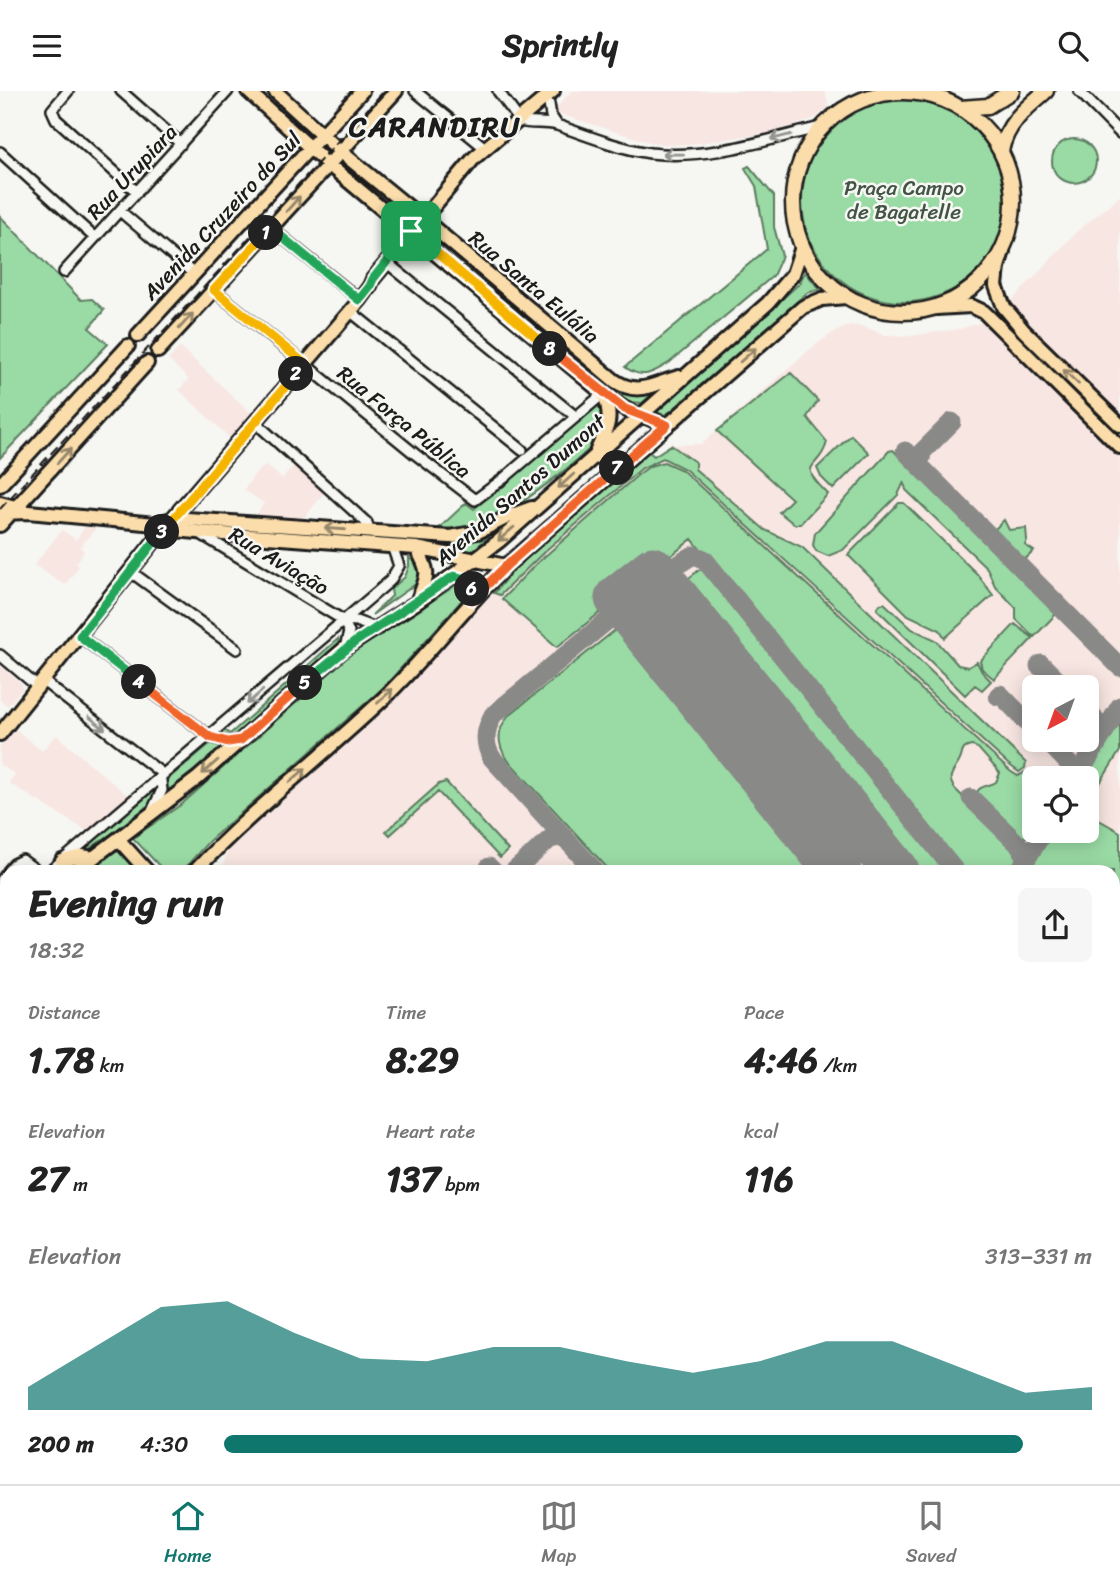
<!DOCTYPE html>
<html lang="en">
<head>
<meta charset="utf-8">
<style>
  :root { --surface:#fff; --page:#f6f6f6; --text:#222; --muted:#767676; --line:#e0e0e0; --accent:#0f766e }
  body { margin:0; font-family:Sriracha,sans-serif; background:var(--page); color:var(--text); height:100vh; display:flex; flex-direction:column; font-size:26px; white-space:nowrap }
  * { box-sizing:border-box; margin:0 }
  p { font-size:23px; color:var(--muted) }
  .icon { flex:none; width:38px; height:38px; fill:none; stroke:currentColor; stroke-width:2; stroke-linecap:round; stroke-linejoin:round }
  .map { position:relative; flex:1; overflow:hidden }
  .drawer { position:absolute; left:0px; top:774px; width:1120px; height:620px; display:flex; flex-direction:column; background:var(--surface); border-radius:21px 21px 0 0; box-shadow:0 4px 18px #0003 }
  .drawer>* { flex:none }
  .needle { width:46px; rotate:221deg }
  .controls { position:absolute; left:1022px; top:584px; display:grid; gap:14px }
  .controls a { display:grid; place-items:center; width:77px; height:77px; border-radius:10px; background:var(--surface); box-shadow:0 4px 18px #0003; font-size:35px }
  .pin { position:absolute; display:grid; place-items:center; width:60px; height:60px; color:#fff; margin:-30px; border-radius:14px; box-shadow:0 4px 10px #0006 }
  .km { position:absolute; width:35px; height:35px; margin:-18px; border-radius:50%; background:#222; color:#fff; font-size:19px; line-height:35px; text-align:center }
  .round { display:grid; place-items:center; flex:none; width:74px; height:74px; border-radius:10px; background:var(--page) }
  .summary { display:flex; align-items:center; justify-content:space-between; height:119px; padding:0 28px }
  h1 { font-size:38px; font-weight:700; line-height:52px }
  .metrics { display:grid; grid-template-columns:repeat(3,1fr); gap:10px; height:119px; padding:7px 28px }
  .metrics div { display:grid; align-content:center }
  .metrics b { font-size:35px; font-weight:700 }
  .metrics small { font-size:19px; font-weight:400 }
  .metrics p { font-size:19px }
  .chart { height:196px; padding:14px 28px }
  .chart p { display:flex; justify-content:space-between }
  .chart svg { width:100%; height:126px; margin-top:7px; fill:var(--accent); opacity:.7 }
  ul { padding:0 28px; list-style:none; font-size:23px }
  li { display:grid; grid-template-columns:112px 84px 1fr; align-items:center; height:52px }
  li i { height:18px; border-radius:9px; background:var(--accent) }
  header { display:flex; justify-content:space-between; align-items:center; height:91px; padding:0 28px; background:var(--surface); font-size:32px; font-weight:700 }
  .tab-bar { display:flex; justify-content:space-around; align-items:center; height:98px; border-top:2px solid var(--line); background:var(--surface); font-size:19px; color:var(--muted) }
  .tab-bar a { display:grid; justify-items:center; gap:4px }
  .tab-bar .on { color:var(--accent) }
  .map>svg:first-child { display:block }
  .built { fill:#f8e6e2; fill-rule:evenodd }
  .green { fill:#9adba5; stroke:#5b7c60; stroke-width:2 }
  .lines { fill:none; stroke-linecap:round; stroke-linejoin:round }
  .stream { stroke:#698ca3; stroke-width:2 }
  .taxiway { stroke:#898987; stroke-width:19 }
  .runway { stroke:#898987; stroke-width:47 }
  .minor-casing { stroke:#1c1c1c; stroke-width:14 }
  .major-casing { stroke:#1c1c1c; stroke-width:18 }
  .highway-casing { stroke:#1c1c1c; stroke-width:19 }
  .minor { stroke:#f6f6f2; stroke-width:9 }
  .major { stroke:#faddab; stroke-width:12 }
  .highway { stroke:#faddab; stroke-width:14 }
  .rail { stroke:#1c1c1c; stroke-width:2; stroke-dasharray:10 5; stroke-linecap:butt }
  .oneway { stroke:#949492 }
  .oneway2 { stroke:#96866b }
  .split-1-casing { stroke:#fff; stroke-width:14 }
  .split-2-casing { stroke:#fff; stroke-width:14 }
  .split-3-casing { stroke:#fff; stroke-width:14 }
  .split-4-casing { stroke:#fff; stroke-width:14 }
  .split-5-casing { stroke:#fff; stroke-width:14 }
  .split-6-casing { stroke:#fff; stroke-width:14 }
  .split-7-casing { stroke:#fff; stroke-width:14 }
  .split-8-casing { stroke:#fff; stroke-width:14 }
  .split-9-casing { stroke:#fff; stroke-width:14 }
  .split-1 { stroke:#22a559; stroke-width:9 }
  .split-2 { stroke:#f5b400; stroke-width:9 }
  .split-3 { stroke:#f5b400; stroke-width:9 }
  .split-4 { stroke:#22a559; stroke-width:9 }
  .split-5 { stroke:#f0652b; stroke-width:9 }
  .split-6 { stroke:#22a559; stroke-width:9 }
  .split-7 { stroke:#f0652b; stroke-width:9 }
  .split-8 { stroke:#f0652b; stroke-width:9 }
  .split-9 { stroke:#f5b400; stroke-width:9 }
  .labels { text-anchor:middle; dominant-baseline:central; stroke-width:5; stroke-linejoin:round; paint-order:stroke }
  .street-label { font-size:21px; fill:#1c1c1c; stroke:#f6f6f2 }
  .park-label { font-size:21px; fill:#425545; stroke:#f6f6f2 }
  .district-label { font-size:28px; font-weight:bold; letter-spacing:2px; fill:#1c1c1c; stroke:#f6f6f2 }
</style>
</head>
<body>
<header><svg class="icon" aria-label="menu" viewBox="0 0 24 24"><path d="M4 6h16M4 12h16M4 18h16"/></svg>Sprintly<svg class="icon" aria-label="search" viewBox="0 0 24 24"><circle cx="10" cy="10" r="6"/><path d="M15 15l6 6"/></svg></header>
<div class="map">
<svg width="1120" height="1393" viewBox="0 0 1120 1393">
  <rect width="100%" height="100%" fill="#f6f6f2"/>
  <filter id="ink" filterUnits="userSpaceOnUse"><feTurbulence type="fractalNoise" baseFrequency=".0143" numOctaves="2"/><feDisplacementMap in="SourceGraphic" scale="14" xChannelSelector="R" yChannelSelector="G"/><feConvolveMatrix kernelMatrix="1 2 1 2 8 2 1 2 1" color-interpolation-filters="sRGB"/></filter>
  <g filter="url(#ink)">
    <path class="built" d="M572 0H825L829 17 813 28 774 41 701 52 671 54 649 51 559 23 556 19 558 15Z
      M1120 105V322L1008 214 1075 142Z
      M982 231 1120 365V1334L1113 1328V780H220L224 773 229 752 419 583 435 566 438 557 494 502 513 479 648 360 654 365 671 354 701 353 813 256 831 243 850 234 861 235 886 244 909 245 961 238ZM1034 597H1087V649H1034ZM1034 688H1087V740H1034Z
      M180 256 252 323 230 347 179 299 189 288 168 269Z
      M266 374 282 388 295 374 325 401 303 428 256 425 264 412 244 399 255 383Z
      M85 436 96 437 80 456 84 460 76 473 79 475 65 494 34 474 62 439 76 449Z
      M0 574 22 593 23 597 8 615 0 609Z
      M14 637 42 660 56 644 128 705 87 740 9 692 15 683 0 674V655Z
      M519 1386H597L590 1393H526Z"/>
    <path class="green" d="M802 109a102 102 0 1 1 204 0a102 102 0 1 1-204 0Z
      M1052 70a22 22 0 1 1 44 0a22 22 0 1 1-44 0Z
      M749 75 774 105V136L782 165 773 185 669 272C653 282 642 289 625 276L767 158 756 95 745 77Z
      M0 125 81 209 92 208 104 219 89 237 108 253 0 367Z
      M435 144 616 298 637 305 651 304 642 312 628 311 605 296 432 147Z
      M805 181 820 198 807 202 671 320 662 325 653 323 799 193Z
      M791 282 818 310 807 326 827 351C820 380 794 370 828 403L800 433H794L779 421 792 408 717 340Z
      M600 309C605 320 607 329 603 341 593 362 514 419 492 429 474 436 456 437 438 438L466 412 474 418Z
      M851 344 869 362 833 398 821 386 817 377Z
      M671 354 695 371V378L765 439 802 456 1026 672 1025 677 1019 681 1008 673 685 378 663 367 642 377 545 460 500 504 494 502 513 479 648 360 654 365Z
      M893 359 1056 523 1034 546 1016 528V517L995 495 987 477 906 399 904 391 898 404 843 459 828 465 816 460 813 454 815 442 889 360Z
      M664 371 682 379 1010 680 1018 685 1031 678V682L1037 688H1034L1035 740C1030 745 1024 748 1017 746L976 706C977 693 989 696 996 691L1000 682 978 657 972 655C959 657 964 663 959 671 953 682 946 686 955 698L1018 760 1020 766 1011 780H959L692 448 557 556 502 508 536 473 639 383 650 375Z
      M899 412H904L977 483 993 504 945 547 940 539 908 524 848 464Z
      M1004 429 1009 439 1026 437 1027 449 1025 454 1034 460 1023 470 993 440Z
      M184 433 441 452 474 448 493 441 472 461H467L182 435Z
      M409 467C420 473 423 481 417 492L372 524 392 505 391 498 405 486 409 475Z
      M705 478 714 485 950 780H896L678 508 675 498 699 479Z
      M461 491 468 496 463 508 384 596 209 750 182 780H164L133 747 182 713 351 563Z
      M884 512 912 538 936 549 958 574 968 576 977 571 982 581 991 590 982 599 975 594 965 604 877 518 880 513Z
      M629 528 638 532 838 780H610L506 667C497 652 497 639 508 625Z
      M1015 533 1033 547 994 588 982 578 980 570Z
      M338 548 339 553 232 647 219 644 224 639 230 643Z
      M1120 630V660L1087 713 1085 688Z
      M211 652 224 654 164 705 168 688Z
      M446 691 508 759 500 767 438 701 390 744 386 740 439 693Z
      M158 696 152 715 86 760 81 761Z
      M1087 722 1120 741V980L1113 972V780H1027L1052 740H1087Z
      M122 759 141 780H89L115 760Z
      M1113 1124 1120 1133V1334L1113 1328Z"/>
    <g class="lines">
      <path class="stream" d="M1113 1207 1120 1216
        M1113 1316 1120 1322"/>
      <path class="taxiway" d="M905 360 1120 576
        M921 368 922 361 952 331
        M1039 575 1041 573 1065 597
        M712 589 659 521C648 501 658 489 674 477 681 472 687 467 694 464L704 468 955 780
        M998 605 1000 603 1034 638
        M1087 619 1102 636 1101 644 1096 650
        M1046 649 1073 677 1074 688
        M1076 688 1120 615
        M971 707 1020 755 1027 767
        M489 776 493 780
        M514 780 550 748 561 746 567 750
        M595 780 492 667C483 652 485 639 493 624L625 515C640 506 650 513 661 526
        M1019 780 1044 740
        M1113 978 1120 987"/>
      <path class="runway" d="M838 780 618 507 653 479 896 780
        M1113 1088 1120 1097"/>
      <g class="minor-casing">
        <path id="minor" d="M68 0 52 19 56 28 137 101
          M121 0 181 53
          M415 0 485 57
          M498 0 520 30C531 34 544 30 557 34 588 45 618 57 650 62 708 69 766 49 821 36
          M1079 0 1120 42
          M549 13 551 25 557 34
          M0 61 95 147
          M120 120 194 183
          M271 137 360 209
          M391 175 575 325
          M64 181 228 0
          M214 199 415 363 475 409 503 388 597 308 601 300
          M350 220 522 359
          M255 331 367 432 369 441
          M199 442 343 529 349 541 345 557
          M131 481 237 558
          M343 529 356 530 375 537
          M80 545 210 646 228 651 241 649
          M0 564 38 596
          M43 590 160 681 162 699 153 718
          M8 780 14 773 22 769 37 780
          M50 780 390 490 399 475 392 455
          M0 791 7 782
          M0 965 7 959
          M0 1103 7 1097
          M0 1200 7 1204
          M0 1341 7 1333
          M0 1357 7 1363
          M34 1386 43 1393
          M422 1386 431 1393
          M15 1393 22 1386
          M99 1393 105 1386
          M195 1393 201 1386
          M224 1393 230 1386
          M274 1393 280 1386
          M396 1393 402 1386"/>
      </g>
      <g class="major-casing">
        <path id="major" d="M248 0 328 73 604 303 625 318 667 334
          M275 0 340 60 428 132 615 290C639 306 655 292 679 286
          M1003 160 998 176 996 195 1004 216 1024 240 1120 334
          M936 217 971 215 984 221 1120 356
          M138 244 362 0
          M158 260 396 0
          M597 359C608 336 613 328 604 303
          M0 394 128 255
          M0 412 23 418
          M0 422 29 421 155 433 172 428H187L450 446 478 441 510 425 532 417
          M0 434 147 272
          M159 435 164 438 197 441 416 457 506 475
          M416 457C431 482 428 484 417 511
          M454 485 466 488 473 500 472 509
          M0 643 172 428 360 209 370 195 373 188 474 67 553 0
          M118 748 147 780
          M62 770 82 765 93 767
          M76 780 198 687 344 558 417 511 499 450 768 212 793 183 802 156
          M195 780C253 718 321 667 383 608 427 566 463 517 506 475L803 216 822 208 846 206
          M0 824 7 823
          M0 848 7 841
          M0 887 7 894
          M0 917 7 924
          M463 1386 469 1393
          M498 1386 505 1393"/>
      </g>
      <g class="highway-casing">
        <path id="highway" d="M793 111a110 110 0 1 1 220 0a110 110 0 1 1-220 0Z
          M960 17 988 15 1012 0
          M1001 60C1006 33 1026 17 1046 0"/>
      </g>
      <use href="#minor" class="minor"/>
      <use href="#major" class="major"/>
      <use href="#highway" class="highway"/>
      <path class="rail" d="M0 418 384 0"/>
    </g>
    <defs><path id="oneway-shaft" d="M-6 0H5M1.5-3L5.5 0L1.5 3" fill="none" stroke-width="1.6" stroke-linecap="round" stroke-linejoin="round" transform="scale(1.75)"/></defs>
    <g class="oneway">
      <use href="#oneway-shaft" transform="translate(781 46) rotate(166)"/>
      <use href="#oneway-shaft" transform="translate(673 63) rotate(-179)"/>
      <use href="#oneway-shaft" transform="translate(255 606) rotate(139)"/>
      <use href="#oneway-shaft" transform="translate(97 632) rotate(38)"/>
    </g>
    <g class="oneway2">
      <use href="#oneway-shaft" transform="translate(293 113) rotate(-48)"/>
      <use href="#oneway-shaft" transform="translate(186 230) rotate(-48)"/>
      <use href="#oneway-shaft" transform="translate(748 264) rotate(-41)"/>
      <use href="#oneway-shaft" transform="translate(1071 286) rotate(-136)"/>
      <use href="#oneway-shaft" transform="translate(64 365) rotate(-48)"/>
      <use href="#oneway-shaft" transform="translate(566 390) rotate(138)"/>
      <use href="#oneway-shaft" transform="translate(335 438) rotate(-176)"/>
      <use href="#oneway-shaft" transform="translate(506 443) rotate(139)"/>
      <use href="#oneway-shaft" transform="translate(385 605) rotate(-44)"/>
      <use href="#oneway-shaft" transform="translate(210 676) rotate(139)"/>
      <use href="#oneway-shaft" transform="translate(298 684) rotate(-41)"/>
    </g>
  </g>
  <g class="lines" filter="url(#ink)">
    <g class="split-1-casing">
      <path id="split-1" d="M266 142 271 137 359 209 370 195 373 188 411 140"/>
    </g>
    <g class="split-2-casing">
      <path id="split-2" d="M266 142 214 199 305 273 296 283"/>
    </g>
    <g class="split-3-casing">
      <path id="split-3" d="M162 441 296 283"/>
    </g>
    <g class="split-4-casing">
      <path id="split-4" d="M139 591 80 545 162 441"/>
    </g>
    <g class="split-5-casing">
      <path id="split-5" d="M139 591 210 646 228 651 241 649 305 592"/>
    </g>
    <g class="split-6-casing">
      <path id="split-6" d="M305 592 355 551 454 485 466 488 472 498"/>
    </g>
    <g class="split-7-casing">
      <path id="split-7" d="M472 498V509L506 475 617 377"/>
    </g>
    <g class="split-8-casing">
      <path id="split-8" d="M550 258 625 318 667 334 617 377"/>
    </g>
    <g class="split-9-casing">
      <path id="split-9" d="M411 140 550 258"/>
    </g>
    <use href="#split-1" class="split-1"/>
    <use href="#split-2" class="split-2"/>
    <use href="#split-3" class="split-3"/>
    <use href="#split-4" class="split-4"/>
    <use href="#split-5" class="split-5"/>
    <use href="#split-6" class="split-6"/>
    <use href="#split-7" class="split-7"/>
    <use href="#split-8" class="split-8"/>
    <use href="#split-9" class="split-9"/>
  </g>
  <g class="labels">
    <g class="street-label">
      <text transform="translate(132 81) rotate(-47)">Rua Urupiara</text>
      <text transform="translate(222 125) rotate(-47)">Avenida Cruzeiro do Sul</text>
      <text transform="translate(534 196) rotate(40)">Rua Santa Eulália</text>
      <text transform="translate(404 331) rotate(39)">Rua Força Pública</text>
      <text transform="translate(520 399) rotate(-41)">Avenida Santos Dumont</text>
      <text transform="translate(279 470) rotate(31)">Rua Aviação</text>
    </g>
    <g class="park-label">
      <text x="904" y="97">Praça Campo<tspan x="904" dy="24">de Bagatelle</tspan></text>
    </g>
    <g class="district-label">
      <text x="435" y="35">CARANDIRU</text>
    </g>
  </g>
</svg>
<div class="controls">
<a><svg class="needle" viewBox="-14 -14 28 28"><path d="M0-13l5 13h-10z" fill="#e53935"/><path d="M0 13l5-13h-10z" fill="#767676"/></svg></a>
<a><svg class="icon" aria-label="locate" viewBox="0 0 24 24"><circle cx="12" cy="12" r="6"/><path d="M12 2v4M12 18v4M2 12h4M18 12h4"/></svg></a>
</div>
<div class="pin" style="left:411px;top:140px;background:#1e9e55"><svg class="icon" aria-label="arrive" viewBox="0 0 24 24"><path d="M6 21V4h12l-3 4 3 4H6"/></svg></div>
<b class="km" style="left:266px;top:142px">1</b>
<b class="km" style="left:296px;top:283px">2</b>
<b class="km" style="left:162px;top:441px">3</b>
<b class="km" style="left:139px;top:591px">4</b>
<b class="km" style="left:305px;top:592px">5</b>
<b class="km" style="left:472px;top:498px">6</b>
<b class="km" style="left:617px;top:377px">7</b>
<b class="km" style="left:550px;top:258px">8</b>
<section class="drawer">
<div class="summary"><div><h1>Evening run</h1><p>18:32</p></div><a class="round"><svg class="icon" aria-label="share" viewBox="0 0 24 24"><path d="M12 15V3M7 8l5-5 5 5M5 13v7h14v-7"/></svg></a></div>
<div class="metrics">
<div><p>Distance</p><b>1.78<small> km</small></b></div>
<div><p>Time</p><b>8:29</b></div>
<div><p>Pace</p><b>4:46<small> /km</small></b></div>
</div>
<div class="metrics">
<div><p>Elevation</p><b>27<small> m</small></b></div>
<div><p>Heart rate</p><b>137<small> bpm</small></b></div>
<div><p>kcal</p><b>116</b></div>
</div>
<div class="chart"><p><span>Elevation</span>313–331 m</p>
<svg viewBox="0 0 160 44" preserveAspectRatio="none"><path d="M0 44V36L10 22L20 8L30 6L40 17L50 26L60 27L70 22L80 22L90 27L100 31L110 27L120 20L130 20L140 29L150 38L160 36V44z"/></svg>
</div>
<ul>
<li><b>200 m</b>4:30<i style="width:92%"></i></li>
</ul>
</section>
</div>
<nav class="tab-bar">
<a class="on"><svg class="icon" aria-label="home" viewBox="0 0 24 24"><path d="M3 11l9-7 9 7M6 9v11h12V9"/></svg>Home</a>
<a><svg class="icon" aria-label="map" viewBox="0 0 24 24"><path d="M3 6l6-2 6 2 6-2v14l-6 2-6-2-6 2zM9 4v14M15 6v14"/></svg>Map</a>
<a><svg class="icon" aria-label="saved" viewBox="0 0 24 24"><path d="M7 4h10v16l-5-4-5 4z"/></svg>Saved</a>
</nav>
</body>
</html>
